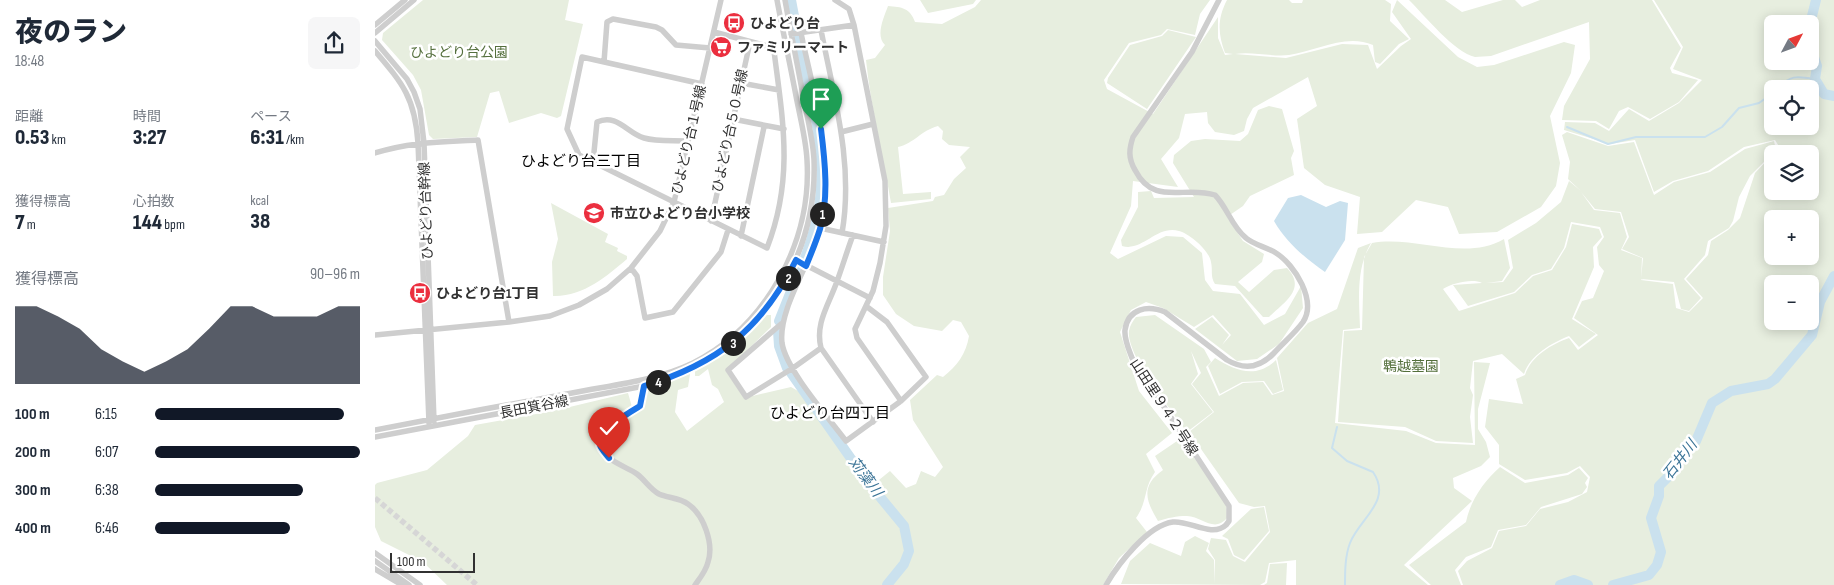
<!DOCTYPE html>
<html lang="ja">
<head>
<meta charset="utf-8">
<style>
  :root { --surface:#fff; --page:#f6f6f7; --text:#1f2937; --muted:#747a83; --accent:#111827 }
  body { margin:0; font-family:"Sofia Sans Condensed","Noto Sans JP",sans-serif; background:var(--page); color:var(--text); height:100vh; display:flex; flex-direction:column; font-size:19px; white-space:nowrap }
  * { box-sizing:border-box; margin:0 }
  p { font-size:16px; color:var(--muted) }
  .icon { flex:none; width:28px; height:28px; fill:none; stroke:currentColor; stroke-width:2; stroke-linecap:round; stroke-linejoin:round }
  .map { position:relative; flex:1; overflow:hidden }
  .panel { display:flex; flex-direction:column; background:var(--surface); width:375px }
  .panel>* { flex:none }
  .needle { width:32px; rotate:49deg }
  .tools { position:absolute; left:1389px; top:15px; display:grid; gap:10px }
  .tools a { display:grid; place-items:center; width:55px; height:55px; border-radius:8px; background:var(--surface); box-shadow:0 2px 12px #0003; font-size:25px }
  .scale { position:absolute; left:15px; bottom:12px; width:85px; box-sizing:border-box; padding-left:5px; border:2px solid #313131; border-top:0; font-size:14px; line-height:18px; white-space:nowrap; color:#313131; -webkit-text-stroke:4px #fff; paint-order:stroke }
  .pin { position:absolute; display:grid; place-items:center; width:42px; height:42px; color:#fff; margin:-51px -21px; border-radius:50% 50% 50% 0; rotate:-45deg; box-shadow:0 0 5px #0007 }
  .pin .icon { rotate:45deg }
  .km { position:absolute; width:25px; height:25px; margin:-12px; border-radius:50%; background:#222; color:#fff; font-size:14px; line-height:25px; text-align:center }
  .round { display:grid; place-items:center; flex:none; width:52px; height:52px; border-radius:8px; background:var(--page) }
  .overview { display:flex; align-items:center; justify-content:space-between; height:85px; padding:0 15px }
  h1 { font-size:28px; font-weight:800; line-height:38px }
  .stats { display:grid; grid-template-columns:repeat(3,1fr); gap:8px; height:85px; padding:5px 15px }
  .stats div { display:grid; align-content:center }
  .stats b { font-size:21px; font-weight:800 }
  .stats small { font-size:14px; font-weight:400 }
  .stats p { font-size:14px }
  .chart { height:140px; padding:10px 15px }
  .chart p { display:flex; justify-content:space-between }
  .chart svg { width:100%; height:90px; margin-top:5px; fill:var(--accent); opacity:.7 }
  ul { padding:0 15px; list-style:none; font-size:16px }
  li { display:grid; grid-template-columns:80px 60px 1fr; align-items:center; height:38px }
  li i { height:12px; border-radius:6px; background:var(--accent) }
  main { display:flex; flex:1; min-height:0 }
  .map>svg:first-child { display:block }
  .green { fill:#e7eedf; fill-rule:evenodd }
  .water { fill:#cae1ee }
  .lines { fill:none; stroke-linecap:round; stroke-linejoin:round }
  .stream { stroke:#cae1ee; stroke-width:2 }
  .river { stroke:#cae1ee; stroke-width:10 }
  .minor-tunnel { stroke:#d6d6d6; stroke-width:5.5; stroke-dasharray:5.5 3; stroke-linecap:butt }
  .minor { stroke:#cecece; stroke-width:5.5 }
  .route-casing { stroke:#fff; stroke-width:10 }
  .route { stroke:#1a73e8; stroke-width:6 }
  .labels { text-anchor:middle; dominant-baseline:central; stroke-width:5; stroke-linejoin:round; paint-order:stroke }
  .poi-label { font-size:14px; font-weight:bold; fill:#313131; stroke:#fff; text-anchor:start }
  .park-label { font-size:14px; fill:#546f3c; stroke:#fff }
  .street-label { font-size:14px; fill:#313131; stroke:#fff }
  .neighbourhood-label { font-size:15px; fill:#000; stroke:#fff }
  .water-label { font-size:15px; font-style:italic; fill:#3b7497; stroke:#fff }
</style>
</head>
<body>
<main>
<section class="panel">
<div class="overview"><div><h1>夜のラン</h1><p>18:48</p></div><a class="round"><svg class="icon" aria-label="share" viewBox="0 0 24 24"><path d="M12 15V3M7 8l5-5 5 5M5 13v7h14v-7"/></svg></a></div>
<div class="stats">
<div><p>距離</p><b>0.53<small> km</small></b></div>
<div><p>時間</p><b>3:27</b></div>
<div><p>ペース</p><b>6:31<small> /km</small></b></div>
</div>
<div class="stats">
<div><p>獲得標高</p><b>7<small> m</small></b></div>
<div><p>心拍数</p><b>144<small> bpm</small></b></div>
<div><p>kcal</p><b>38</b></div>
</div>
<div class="chart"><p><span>獲得標高</span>90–96 m</p>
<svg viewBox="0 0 160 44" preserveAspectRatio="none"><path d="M0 44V6L10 6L20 11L30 17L40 27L50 33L60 38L70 33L80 27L90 17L100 6L110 6L120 11L130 11L140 11L150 6L160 6V44z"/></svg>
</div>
<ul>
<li><b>100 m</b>6:15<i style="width:92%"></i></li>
<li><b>200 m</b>6:07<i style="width:100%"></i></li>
<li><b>300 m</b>6:38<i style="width:72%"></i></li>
<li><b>400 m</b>6:46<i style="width:66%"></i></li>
</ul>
</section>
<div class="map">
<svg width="1459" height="585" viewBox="0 0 1459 585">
  <rect width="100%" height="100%" fill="#fff"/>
  <path class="green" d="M48 0H194L190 20 208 24 186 116 182 118 166 113 134 123 124 91 115 93 102 137 58 139 54 135 46 90 38 75 7 40 8 33Z
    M545 0H601L598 4 553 13Z
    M606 0H835L825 14 820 35 792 29 786 35 754 43 729 80 732 89 778 114 843 17V38L850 55 858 54 850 53C843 34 842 19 852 0H914L917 3H927L928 0H1010L1016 4 1015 21 1034 39 1024 44 1005 64 1000 62 998 45C971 33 941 51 914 55 897 57 876 51 860 54L911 58 967 44 993 45 1002 69 1026 46 1036 39 1017 12 1022 0 1083 57 1102 67 1119 65 1189 42 1200 45 1196 73 1175 116 1185 163 1181 186 1166 207 1122 232 1084 234 1073 207 1041 200 1007 232 982 234 985 197 950 185 929 168 922 119 942 106 933 77 878 108 872 119 869 131 859 135 840 132 833 123 832 112 810 114 804 138 786 159 803 187 758 181 756 206 735 253 743 259 791 236 808 237 827 253 830 280 838 291 865 294 889 325 910 314 926 286 928 308 904 344 882 359 862 361 820 329 837 317 854 335 847 345 856 335 838 315 819 327 788 308 771 302 756 310 745 332 764 391 797 433 771 454 780 472C768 489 773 501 761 518L772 532 744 558 728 585H72L48 562 6 541 0 527V485L2 483 52 470 93 436 100 425 178 411 253 393 257 407C265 402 266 395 273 389 278 385 308 375 315 374L313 387 303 390 300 412 312 431 349 402 343 389 337 385 333 369 324 376H320V371C347 356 370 338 390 315H396V327L351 371 369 398 416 387 423 391 499 484 515 471 531 488 541 484 546 471 560 477 568 467 538 420 535 400 562 375 568 377C582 366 591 354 594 336L586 322 578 320 567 331 539 326 521 314 508 295V277L515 231 513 208 558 201 560 197 569 195 579 179 591 168 585 157 595 147 574 145 567 139 568 131 563 126C545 131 540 143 523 147L528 194 556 192V199L516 203C508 155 496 108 491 60L500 58 510 45C500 36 509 17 513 6 527 7 535 8 540 22L567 24 600 7Z
    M1034 0H1070L1087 12 1128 0H1140L1147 7 1165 0H1277L1306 48 1295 68 1297 73 1323 80 1304 102 1275 119 1253 107 1244 111 1234 129 1221 121 1187 120 1189 106 1215 59 1214 22 1116 56C1111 56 1105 57 1100 57 1080 53 1049 15 1034 0Z
    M1279 0H1459V585H1088L1083 571 1092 561 1117 548 1124 531 1151 526 1165 509 1193 502 1212 492 1215 477 1205 466 1192 473 1150 480 1124 464V445L1110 427 1114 399 1148 404 1141 379 1150 375C1156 356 1177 344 1194 338L1203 350 1223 335 1199 318 1207 301 1218 298 1229 271 1224 265 1222 247 1229 237 1225 227 1196 222 1189 248 1176 269 1157 275 1139 292 1093 306 1078 285 1107 283C1098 278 1077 283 1068 289L1084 311 1140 293 1158 276 1177 270 1191 247 1197 224 1224 229 1227 237 1218 247 1219 267 1197 319 1221 334 1204 347 1194 336C1177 343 1155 355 1149 374L1127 354 1098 361 1095 388 1098 395 1095 417 1098 443 1061 441 1030 427 963 422 969 331 987 330 989 257 997 243C1039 235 1090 262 1129 239L1135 268 1127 281 1111 283 1128 282 1138 268 1133 240 1161 223 1186 202 1194 181 1206 191 1193 179 1195 162 1187 135 1192 132 1233 146 1259 142 1279 195 1299 182 1335 172 1370 149 1399 141 1401 150 1375 176 1364 197 1358 221 1354 228 1333 241 1330 255 1309 279 1326 298 1314 311 1306 309 1299 282 1266 279 1268 258 1247 249 1254 237 1246 212 1220 209 1206 192 1219 210 1245 213 1252 237 1246 250 1267 258 1266 280 1298 284 1301 308 1314 312 1328 298 1311 279 1333 255 1336 241 1353 230 1365 218 1380 173 1397 155 1398 191H1435V154H1399L1405 148 1400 140 1369 147 1333 171 1298 181 1279 192 1260 140 1235 144 1189 130 1190 122 1220 123 1234 131 1254 109 1274 121 1304 103 1327 80 1298 69 1308 47ZM1398 24H1435V61H1398ZM1398 89H1435V126H1398ZM1398 219H1435V256H1398ZM1398 284H1435V321H1398Z
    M793 30 821 37 772 109 732 83 733 78 755 45 787 36Z
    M894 106 907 109 919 151 916 158 919 175 875 196 868 206 852 217 868 241 889 254 887 262 863 282 874 292 899 270 912 268C932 289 909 302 894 317H888L860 286 840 284C835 276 838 271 836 262 834 250 815 234 804 231 781 225 768 252 747 246L746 240 763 207V192L776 191 779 198 819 197 798 163 799 155 816 141 830 139 865 141 873 134 883 110Z
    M176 203 233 234 230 242 243 248 242 251 252 256V259C232 276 208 297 178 296L177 262 183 239Z
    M996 243C981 268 984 299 985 328L968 330 960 423 1031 431 1061 443 1100 445 1099 362 1115 363 1103 409V429L1111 442 1115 457 1106 466 1078 478 1079 488 1097 501 1029 565 1053 585H921V560L894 563 890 582 885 585 746 584 755 561 775 543 806 556 810 542 820 536 834 543 831 551 839 560V584L840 560 833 549 836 538 851 540 858 556 870 562 895 532 890 506 879 507 864 503 814 432 839 412 817 384 826 373 816 351 823 374 816 384 838 412 812 432C797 411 751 355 754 331 755 325 758 321 761 317L780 315 829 349 836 362 831 367 844 396 868 383 888 382 897 395 909 391 902 358 933 323 962 309 983 248Z
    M840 358C861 371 881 379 901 360L908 390 898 394 889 381 867 382 845 394 833 366Z
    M805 439 851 501 852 518C839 533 828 517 812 516 801 516 793 518 783 521 771 501 765 486 788 470L780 456Z
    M1125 467 1150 483 1193 475 1204 468 1213 478 1210 483 1212 487 1207 494 1166 507 1151 525 1123 530 1116 547 1091 557 1080 570 1086 585H1056L1034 565 1091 522C1095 501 1109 481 1125 467Z
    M889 507 894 531 869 560 859 555 853 539 847 536 876 509Z
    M912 563 911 585H889L892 583 895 564Z"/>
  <path class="water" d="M926 195 951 207 965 201 973 203 970 240 950 272C930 258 911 242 899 221L913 198Z"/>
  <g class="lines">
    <path class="stream" d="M1402 89C1415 75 1421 76 1440 79
      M1192 127 1233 144 1261 137H1330L1347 127 1364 108 1384 103 1398 93
      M962 427 957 448 972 461 998 472C1018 501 984 519 975 543 970 556 970 572 970 585"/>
    <path class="river" d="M416 0 422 32
      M1435 24 1441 0
      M423 38C433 86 449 138 446 187 445 211 438 236 430 258
      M1435 46 1442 66 1440 79 1449 94 1459 96
      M404 321 424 271
      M403 331 404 346 412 368
      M416 373 491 480 529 526 534 551 529 564 512 585
      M1185 585 1199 580 1213 585
      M1238 585 1274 575 1282 565 1286 552 1276 518 1284 496V486L1301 469 1309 451 1321 441 1337 403 1356 391 1393 384 1400 379 1437 335 1445 302 1459 276"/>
    <path class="minor-tunnel" d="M0 498 102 585"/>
    <path class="minor" d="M460 0 474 9 479 25
      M0 25 30 0
      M446 30C459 97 479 165 467 233
      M0 33 39 0
      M416 34 479 25 510 181 511 226 505 263 498 291 480 329 482 338 526 401 471 441C454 418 411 370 407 343 403 309 436 263 445 229 462 165 439 96 426 33
      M0 41 32 79 39 92 45 109 49 143 59 421
      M0 51C28 84 40 98 43 143L54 423
      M229 62 232 22 238 19 281 27 287 30 301 45 335 48
      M366 83 404 90
      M327 84 207 57 192 129 204 155 392 248C419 178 408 122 399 51L396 47 339 32
      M358 119 409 129
      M466 132 498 124
      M0 153C34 142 67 142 103 140L134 322
      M218 162 222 122C242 113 252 133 269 138 282 142 300 140 313 141
      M336 221 375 42
      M445 228 509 242
      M478 235C472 251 467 268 461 284 453 306 440 324 446 348L498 422
      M366 236 389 127
      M419 259 495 298
      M256 268 262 276 270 318 298 312 346 252 353 230
      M491 306 512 322 551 377 526 401
      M406 324 353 370 371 397 418 368 446 348
      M0 335 134 322 175 316 204 305 232 289 256 268 285 231 299 202 346 0
      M269 386 265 406C252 415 230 424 225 440 219 457 253 467 262 474 270 480 275 489 284 494 293 498 305 498 313 504 329 515 339 544 333 562 331 571 325 578 320 585
      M0 430C66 417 131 405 197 393 237 385 281 381 318 363 392 326 437 241 432 160 431 139 425 117 421 96 415 64 408 32 402 0
      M0 437 269 386C293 379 317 371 339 357 405 314 442 239 439 160 438 140 433 120 429 101 423 67 416 34 410 0
      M0 553 45 585
      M0 561 34 585
      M0 569 27 585
      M731 585C743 564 773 525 798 522 814 520 837 538 851 525L854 521V506L757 358C754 350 749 339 750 330 753 308 773 305 790 312L852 360C869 370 885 368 899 353 908 343 920 333 928 322 942 301 920 265 901 253 892 247 879 245 871 238 857 227 852 207 840 195 809 185 779 207 760 170 753 158 754 149 758 137L817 52 844 0"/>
  </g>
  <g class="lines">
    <g class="route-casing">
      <path id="route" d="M234 458C231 454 226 449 225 445 222 431 255 412 265 406L269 386C342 364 387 329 421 260L431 266C436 254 441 242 445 229 454 198 450 161 446 129"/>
    </g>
    <use href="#route" class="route"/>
  </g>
  <defs>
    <g id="bus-disc" transform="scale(1.125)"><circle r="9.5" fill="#eb2f3f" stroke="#fff"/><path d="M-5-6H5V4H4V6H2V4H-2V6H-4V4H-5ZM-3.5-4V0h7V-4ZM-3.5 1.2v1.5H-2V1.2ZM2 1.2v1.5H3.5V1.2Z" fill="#fff"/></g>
    <g id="supermarket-disc" transform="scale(1.125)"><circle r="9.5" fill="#eb2f3f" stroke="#fff"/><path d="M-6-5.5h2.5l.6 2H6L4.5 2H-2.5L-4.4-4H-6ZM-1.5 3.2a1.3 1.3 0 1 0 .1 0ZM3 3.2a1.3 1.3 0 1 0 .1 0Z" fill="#fff"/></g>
    <g id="school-disc" transform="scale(1.125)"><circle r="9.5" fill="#eb2f3f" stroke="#fff"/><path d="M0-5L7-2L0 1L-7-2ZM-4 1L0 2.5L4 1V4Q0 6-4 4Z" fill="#fff"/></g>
  </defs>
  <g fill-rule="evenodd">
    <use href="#bus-disc" x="359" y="23"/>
    <use href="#supermarket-disc" x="346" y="47"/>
    <use href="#school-disc" x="219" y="213"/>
    <use href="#bus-disc" x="45" y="293"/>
  </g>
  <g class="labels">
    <g class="poi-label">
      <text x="375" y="23">ひよどり台</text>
      <text x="362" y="47">ファミリーマート</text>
      <text x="235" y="213">市立ひよどり台小学校</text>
      <text x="61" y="293">ひよどり台1丁目</text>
    </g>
    <g class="park-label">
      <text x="84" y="52">ひよどり台公園</text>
      <text x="1036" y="366">鵯越墓園</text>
    </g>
    <g class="street-label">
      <text transform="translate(355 131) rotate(-78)">ひよどり台５０号線</text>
      <text transform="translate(314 140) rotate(-77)">ひよどり台１号線</text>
      <text transform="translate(51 211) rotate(-92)">ひよどり台幹線</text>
      <text transform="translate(159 407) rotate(-11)">長田箕谷線</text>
      <text transform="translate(789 407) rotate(57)">山田里９４２号線</text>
    </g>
    <g class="neighbourhood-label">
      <text x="206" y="161">ひよどり台三丁目</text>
      <text x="455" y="413">ひよどり台四丁目</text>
    </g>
    <g class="water-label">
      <text transform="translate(1305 460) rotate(-52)">石井川</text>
      <text transform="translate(490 477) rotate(53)">苅藻川</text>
    </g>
  </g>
</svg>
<div class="tools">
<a><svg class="needle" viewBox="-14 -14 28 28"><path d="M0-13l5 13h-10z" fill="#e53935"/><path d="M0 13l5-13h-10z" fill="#747a83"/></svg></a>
<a><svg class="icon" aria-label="locate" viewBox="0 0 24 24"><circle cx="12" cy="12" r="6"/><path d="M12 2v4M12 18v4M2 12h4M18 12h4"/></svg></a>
<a><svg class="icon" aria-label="layers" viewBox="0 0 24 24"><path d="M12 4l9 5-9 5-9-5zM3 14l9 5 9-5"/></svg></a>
<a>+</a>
<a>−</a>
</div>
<div class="scale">100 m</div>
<div class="pin" style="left:446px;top:129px;background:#1e9e55"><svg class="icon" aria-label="arrive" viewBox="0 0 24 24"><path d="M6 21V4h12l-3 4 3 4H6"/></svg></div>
<div class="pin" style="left:234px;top:458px;background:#d93025"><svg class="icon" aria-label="check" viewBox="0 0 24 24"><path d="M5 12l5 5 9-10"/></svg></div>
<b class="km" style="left:447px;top:214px">1</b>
<b class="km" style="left:413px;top:278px">2</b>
<b class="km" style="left:358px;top:343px">3</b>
<b class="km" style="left:283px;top:382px">4</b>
</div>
</main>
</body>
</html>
